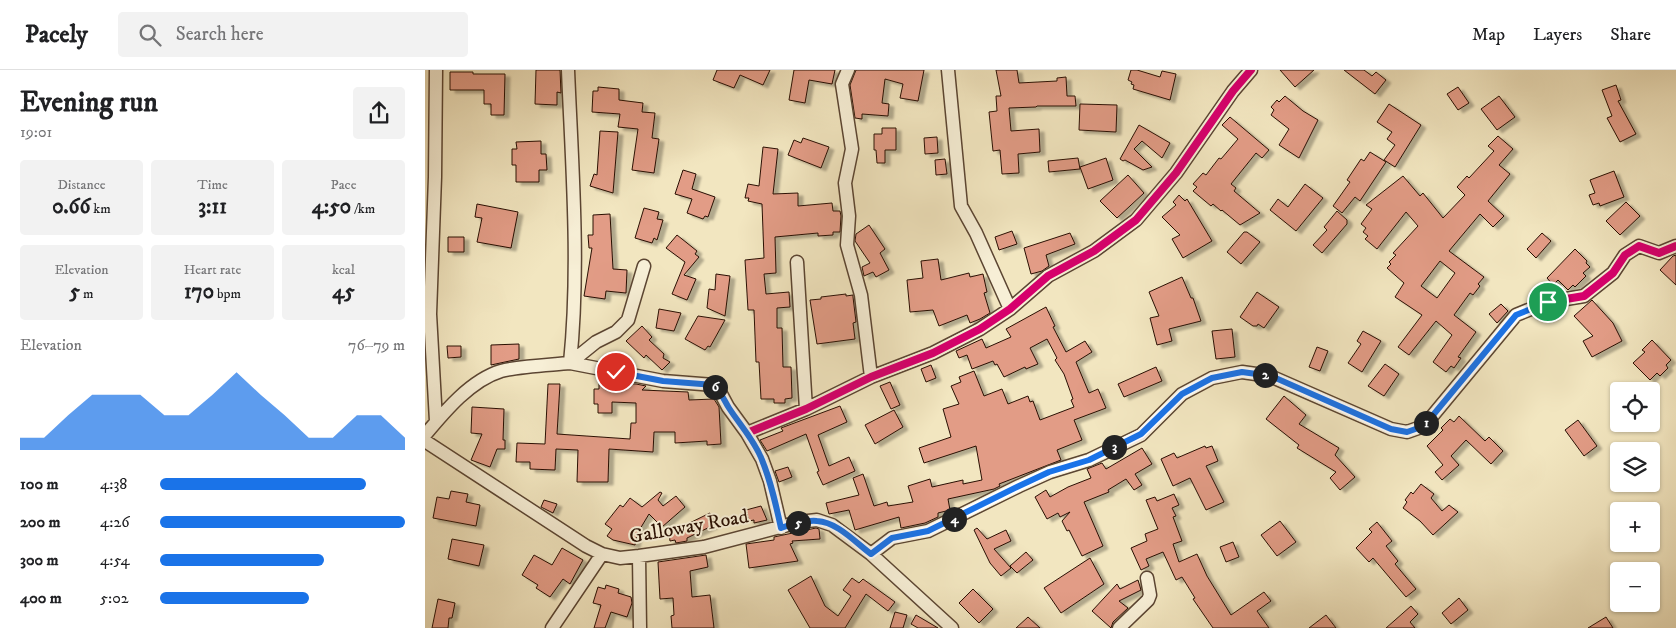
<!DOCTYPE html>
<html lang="en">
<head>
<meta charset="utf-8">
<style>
  :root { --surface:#fff; --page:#f2f2f2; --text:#202124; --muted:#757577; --line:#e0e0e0; --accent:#1a73e8 }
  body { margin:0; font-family:"IM FELL DW Pica",serif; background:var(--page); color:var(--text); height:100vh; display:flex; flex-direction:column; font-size:19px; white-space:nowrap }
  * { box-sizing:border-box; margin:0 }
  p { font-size:16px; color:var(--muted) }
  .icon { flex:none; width:28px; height:28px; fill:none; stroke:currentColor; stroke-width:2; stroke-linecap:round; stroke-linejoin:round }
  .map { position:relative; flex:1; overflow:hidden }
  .details { display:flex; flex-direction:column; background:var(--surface); width:425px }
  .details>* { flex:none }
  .buttons { position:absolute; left:1185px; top:312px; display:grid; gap:10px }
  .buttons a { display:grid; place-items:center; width:50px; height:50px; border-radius:5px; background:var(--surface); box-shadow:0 1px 4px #0004; font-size:25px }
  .pin { position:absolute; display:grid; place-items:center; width:42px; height:42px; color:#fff; margin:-21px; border:2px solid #fff; border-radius:50%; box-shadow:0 1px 5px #0007 }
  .km { position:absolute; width:25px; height:25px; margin:-12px; border-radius:50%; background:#222; color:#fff; font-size:14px; line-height:25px; text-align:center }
  .round { display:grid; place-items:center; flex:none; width:52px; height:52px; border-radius:5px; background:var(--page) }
  .headline { display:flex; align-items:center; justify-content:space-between; height:85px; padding:0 20px }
  h1 { font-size:28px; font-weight:700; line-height:38px }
  .metrics { display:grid; grid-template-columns:repeat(3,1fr); gap:8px; height:85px; padding:5px 20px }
  .metrics div { display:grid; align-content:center; border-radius:5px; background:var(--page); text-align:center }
  .metrics b { font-size:21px; font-weight:700 }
  .metrics small { font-size:14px; font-weight:400 }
  .metrics p { font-size:14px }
  .chart { height:140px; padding:10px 20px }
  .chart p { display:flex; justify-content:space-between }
  .chart svg { width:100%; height:90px; margin-top:5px; fill:var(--accent); opacity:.7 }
  ul { padding:0 20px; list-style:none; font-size:16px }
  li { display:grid; grid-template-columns:80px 60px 1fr; align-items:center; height:38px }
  li i { height:12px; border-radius:6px; background:var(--accent) }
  header { display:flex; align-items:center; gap:30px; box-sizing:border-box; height:70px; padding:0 25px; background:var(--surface); border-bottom:1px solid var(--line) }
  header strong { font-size:24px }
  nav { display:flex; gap:28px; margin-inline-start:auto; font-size:18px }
  .search { width:350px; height:45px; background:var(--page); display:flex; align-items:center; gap:12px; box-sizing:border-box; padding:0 18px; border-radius:5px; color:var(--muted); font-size:19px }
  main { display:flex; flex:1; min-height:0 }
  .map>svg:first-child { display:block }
  .building { fill:#e29c86; stroke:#290f02; fill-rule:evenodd; filter:url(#shadow) }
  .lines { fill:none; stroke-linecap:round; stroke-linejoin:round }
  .street-casing { stroke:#5b4532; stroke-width:15 }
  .street { stroke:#f7efd6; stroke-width:12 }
  .cycleway-casing { stroke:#f7efd6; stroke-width:11 }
  .cycleway { stroke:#d6006c; stroke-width:8 }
  .route-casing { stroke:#fff; stroke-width:10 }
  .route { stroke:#1a73e8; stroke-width:6 }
  .labels { text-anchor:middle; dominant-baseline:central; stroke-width:4; stroke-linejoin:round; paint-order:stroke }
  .street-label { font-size:20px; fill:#290f02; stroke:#f7efd6 }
</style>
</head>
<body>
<header>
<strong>Pacely</strong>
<div class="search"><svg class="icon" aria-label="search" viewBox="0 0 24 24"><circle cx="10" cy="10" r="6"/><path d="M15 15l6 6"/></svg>Search here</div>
<nav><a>Map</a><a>Layers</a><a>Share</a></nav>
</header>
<main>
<section class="details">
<div class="headline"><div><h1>Evening run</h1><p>19:01</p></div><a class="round"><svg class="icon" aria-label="share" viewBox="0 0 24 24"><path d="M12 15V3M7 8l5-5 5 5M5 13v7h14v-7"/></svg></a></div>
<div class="metrics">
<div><p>Distance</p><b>0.66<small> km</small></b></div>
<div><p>Time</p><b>3:11</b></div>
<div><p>Pace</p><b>4:50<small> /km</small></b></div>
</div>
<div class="metrics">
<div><p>Elevation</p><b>5<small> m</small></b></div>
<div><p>Heart rate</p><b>170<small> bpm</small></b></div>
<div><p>kcal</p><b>45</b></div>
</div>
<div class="chart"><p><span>Elevation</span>76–79 m</p>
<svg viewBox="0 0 160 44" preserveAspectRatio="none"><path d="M0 44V38L10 38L20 27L30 17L40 17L50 17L60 27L70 27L80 17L90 6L100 17L110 27L120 38L130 38L140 27L150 27L160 38V44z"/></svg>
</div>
<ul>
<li><b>100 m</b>4:38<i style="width:84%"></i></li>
<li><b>200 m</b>4:26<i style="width:100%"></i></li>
<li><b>300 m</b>4:54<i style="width:67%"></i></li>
<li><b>400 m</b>5:02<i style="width:61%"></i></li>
</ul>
</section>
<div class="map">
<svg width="1251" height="558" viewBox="0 0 1251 558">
  <defs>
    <filter id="shadow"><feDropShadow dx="5" dy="3" stdDeviation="1" flood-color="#0004"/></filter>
  </defs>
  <rect width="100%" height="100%" fill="#f2e6c0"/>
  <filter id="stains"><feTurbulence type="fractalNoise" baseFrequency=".004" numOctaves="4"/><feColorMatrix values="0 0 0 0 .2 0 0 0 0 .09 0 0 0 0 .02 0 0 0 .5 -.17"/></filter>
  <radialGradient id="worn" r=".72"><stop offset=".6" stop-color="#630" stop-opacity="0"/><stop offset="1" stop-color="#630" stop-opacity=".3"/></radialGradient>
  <path class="building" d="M111 0H135L136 23 132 22V35L110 34Z
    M292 0H345L338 15 315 5 309 18 288 10Z
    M369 0H410L407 14 384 10 380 33 364 30Z
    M431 0H499L493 31 475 28 478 14 460 9 457 33 464 34 463 46 437 44V49L430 48 425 15Z
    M571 0H592L594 13 632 11V8L641 7 642 26H650L651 36H612L611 37 584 38 586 61 614 59 615 82 593 84 594 103 577 104 575 80 568 81 564 42 572 41 571 26H576Z
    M706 0H712L735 7 737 1 751 4 745 30 708 19 709 15 706 14 707 12 703 10Z
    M855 0H889L870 17Z
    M919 0H939L947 6 951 2 961 10 950 24Z
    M25 2H48V4H80L79 45H66V34H59V20H25Z
    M1191 15 1196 30 1193 31 1211 64 1195 72 1182 48 1187 46 1177 20Z
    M173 17 194 19V30L218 33 217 42 230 43 227 68 234 69 229 103 207 100 213 59 193 57 195 44 167 42 168 21H173Z
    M1033 17 1044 33 1033 40 1022 24Z
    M860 26 878 41 893 50 874 88 854 75 864 59 846 45 849 40 846 37 852 30 854 32Z
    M1074 26 1090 47 1072 60 1056 39Z
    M655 34 692 35 691 62 654 60Z
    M964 34 996 55 970 97 959 90 970 75 962 69 967 62 952 52Z
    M805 47 844 80 837 88 831 83 806 114 811 118 809 121 835 143 815 155 797 140 796 141 788 134 786 136 768 121 772 117 768 114 778 103 781 105 794 88 796 89 813 69 797 55Z
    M714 55 745 73 737 88 717 71 709 79 727 97 718 100 700 90 698 91 695 89Z
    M457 58H471V80H460V93H452L451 80H449V64H457Z
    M175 61 193 62 188 123 165 116 169 104 172 105Z
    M1073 66 1088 79 1074 95 1085 104 1063 131 1079 146 1068 157 1055 144 1024 181 1059 207 1053 214 1055 216 1048 225 1045 223 1029 245 1051 262 1033 287 1036 288 1029 298 1026 296 1021 302 1008 292 1027 265 1011 251 984 285 973 277 997 245 970 227 979 213 962 198 966 194 964 192 971 185 968 183 993 156 981 142 952 179 940 169 943 166 938 162 941 158 936 154 947 139 941 135 978 106 995 126 998 123 1018 148 1040 125 1032 117 1042 106 1044 108 1069 81 1063 76ZM1015 191 1030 203 1012 228 996 216Z
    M512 67 513 83 500 84 499 68Z
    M378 68 404 77 396 98 363 85 369 70 376 73Z
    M116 71V84H121L122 100H114V112H91V95H87V79H92L91 72Z
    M338 77 353 79 348 124 373 123V136L407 133 408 141H415L416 146 415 162H408V165L393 166V163L350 167 351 203 339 204 341 224 364 222 365 237 352 238V258H357L358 297H366L367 328 360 329V333H349V329H336L334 292H331L329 240H323L320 190 339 188 337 134 323 131 324 128H320L323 114 334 116Z
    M945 82 961 92 935 131 930 127 917 143 908 136 925 112 922 110 936 89 939 91Z
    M653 88 655 99 624 102 623 91Z
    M681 88 688 110 663 119 655 97Z
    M520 89 522 104 511 105 510 90Z
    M258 100 271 104 267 119 290 127 283 147 280 146 278 149 262 143 267 129 250 124Z
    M1189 101 1199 127 1175 136 1174 133 1168 135 1164 125 1170 123 1165 110Z
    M703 105 719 123 692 148 675 131Z
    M880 114 898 128 871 161 845 140 853 129 863 137Z
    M754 125 760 131 762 129 787 171 758 188 747 169 755 165 737 147 751 135 748 132Z
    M1201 132 1215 146 1195 165 1181 151Z
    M52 134 93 142 86 178 52 172 57 148 50 147Z
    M219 138 234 142 232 149 238 150 232 170 229 168 227 173 210 168Z
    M912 141 922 150V154L897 183 888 175 902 160 899 157Z
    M185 144 188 199 202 200 201 223 181 221 180 229 159 226 167 178H164L163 165H168V145Z
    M444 155 460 179 455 183 464 200 451 207 448 202 439 206 437 197 445 193 430 171 431 164Z
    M587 161 592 174 574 180 570 167Z
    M819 162H822L835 172 816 194 802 182Z
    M645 163 650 174 621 185 624 196 617 201 606 204 599 178Z
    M1117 163 1126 171 1111 188 1102 179Z
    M252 165 272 181 270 184 274 187 259 205 271 209 262 230 247 224 260 192 241 178Z
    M23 167H39V182H23Z
    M1150 179 1162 191 1161 193 1165 197 1158 203 1161 206 1150 217 1148 215 1143 220 1133 210 1128 215 1122 208Z
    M1251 185V215L1235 200 1248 186Z
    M513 189 516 210 544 203 545 207 558 204 562 222 559 223 565 243 555 249 545 253 542 245 514 256 508 240 485 242 482 210 498 208 496 191Z
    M291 204 305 206 300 246 282 238 284 219 290 220Z
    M757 207 766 228H768L776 251 744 259 747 271 732 275 725 248 734 246 724 222Z
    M832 222 854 237 839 258 833 254 832 256H828L815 247Z
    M421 224V226L428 225V227L431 252 428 253 430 269 392 274 385 230 396 229V227Z
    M1167 230 1188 253 1197 271 1167 287 1158 271 1168 266 1149 246Z
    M1076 234 1083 241 1072 253 1064 244Z
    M621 237 630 256 628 257 641 282 660 271 667 282 651 292 664 323 673 319 681 338 649 350 657 370 632 380 636 390 574 414 575 416 569 419 523 429 525 440 513 443V447L500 453 476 458 474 447 430 460 424 440 404 444 401 433 434 425 428 408 438 404 449 436 462 432 463 436 488 432 483 416 505 409 507 417 538 410V414L557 410 551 376 499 393 494 378 526 367 518 339 534 334 526 316 536 312 534 307 549 301 559 326 577 319 583 334 603 326 605 332 608 331 615 350 649 337 646 330 648 329 639 304 630 290 632 288 622 269 605 278 613 294 601 299 600 297 579 307 572 294 570 295 568 291 547 299 542 285 534 288 531 281 557 269 561 278 586 267 581 259Z
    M234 239 256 243 249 261 231 258Z
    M273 246 300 250 285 277 283 276 280 280 260 269Z
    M217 256 227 267 224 270 239 284 238 288 245 292 237 300 221 285 219 288 201 271Z
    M807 259 810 287 791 289 787 261Z
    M938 261 956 271 937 302 923 293 936 274 932 271Z
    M1227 270 1246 290 1241 295 1243 298 1235 306 1232 303 1225 310 1208 293 1220 282 1217 280Z
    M94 274V289L66 295V275Z
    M22 276H36V287L23 288Z
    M892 277 903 281 895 301 884 297Z
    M960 294 974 304 959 326 943 316Z
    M506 295 511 308 501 312 496 299Z
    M731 297 737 311 699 327 693 314Z
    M465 312 475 335 466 339 455 316Z
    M174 313 211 314 221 316 217 320 263 322 264 330 289 329 294 337 296 374 282 375V371L250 373V362H229L228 382 184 379 183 412H152L153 380 131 379 130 400 105 399V392H91L92 373 120 374 123 314H135L132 364 205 369 206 353H211V333L187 332V343H173V334H169V319H174Z
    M859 326 881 345 874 354 914 378 910 385 930 407 915 420 905 408 911 402 872 378 874 375 841 349Z
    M415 336 422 352 393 365 404 396 424 387 430 401 398 415 392 402 394 401 381 364 342 381 335 370 358 361 356 358Z
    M47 337 79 339 78 370H80V379H72L65 397 46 390 57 364 46 363Z
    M469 340 478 357 450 374 440 355Z
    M1034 346 1060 371 1064 367 1078 381 1066 394 1041 370 1026 386 1034 395 1017 410 1010 402 1018 395 1002 376 1018 360 1016 358 1025 349 1029 352Z
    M1153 350 1172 376 1159 386 1140 360Z
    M780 376 781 378 787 376 793 391 781 396 799 432 781 440 765 408 748 416 736 389 749 383 752 388Z
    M717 378 727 394 710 404 717 415 709 420 701 409 683 420 684 422 659 432 678 476 657 486 644 460 642 461 637 451 645 442 635 447 633 443 622 449 610 427 621 420 625 427 643 417 666 408 662 399 677 393 681 399Z
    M363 397 367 407 354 412 350 401Z
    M996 414 1009 424 1006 428 1017 441 1024 435 1033 442 1008 465 995 451 978 438 982 432 980 430 986 422 988 424Z
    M26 421 43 424 41 432 55 435 51 456 8 448 12 427 24 429Z
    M235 422 237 423 233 430 238 436 251 426 260 437 237 457 224 444 212 464 210 475 188 470 182 466 187 459 180 454 195 435 198 437 205 428 217 437Z
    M749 424 754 435 747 438 751 446 748 447 757 471 748 474 754 492 772 484 782 506 806 545 839 522 846 531 832 541 844 558H788L768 529 770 528 757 507 751 510 738 482 721 489 724 496 716 500 706 478 722 471 720 464 733 459 721 430 730 427 732 431Z
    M119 430 132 434 128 443 116 437Z
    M336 436 342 450 329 453V450L324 451 321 440Z
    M285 443 291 454 262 468V471L251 473 250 470 245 471 244 463Z
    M855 451 871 472 852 486 836 465Z
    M952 452 967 471 961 476 973 491 970 494 991 519 981 527 948 488 944 492 931 478 947 462 944 459Z
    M391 458 394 459 395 469 367 471 368 473 365 474 373 491 324 498 321 474 349 470V467Z
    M552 458 562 469 581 460 586 471 569 479 586 498 576 506 565 493 549 460Z
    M27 469 59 475 54 496 23 489Z
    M808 472 814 487 801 492 795 477Z
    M137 478 158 490 145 514 138 509 125 527 111 518 113 515 97 505 109 485 127 495Z
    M601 482 608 490 592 503 585 496Z
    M281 485 283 497 265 501 267 527 285 525 289 558H247L246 546 249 545 248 528 235 529 233 492Z
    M665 488 679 514 636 543 619 518Z
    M386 506 400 536 413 546 426 526 418 520 427 508 434 513 438 509 470 532 463 541 441 524 420 558H385L363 520Z
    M713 510 716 520 694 531 703 538 688 552 686 558 667 541 692 514 695 519Z
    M181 515 194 519 193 523 206 527 207 533 202 547 186 542 180 558H169L176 535 168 533 173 517 180 519Z
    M548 519 568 539 554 553 534 533Z
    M1034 528 1043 540 1026 554 1017 543Z
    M13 529 30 533 27 548H24L23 558H7Z
    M986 536 993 544 985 552 990 558H961Z
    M470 542 482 545 478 558H465Z
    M491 545 513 558H493L486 554Z
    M901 545 911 558H884Z
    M603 547 615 558H591Z
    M1181 547 1188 558H1163Z"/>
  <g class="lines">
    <g class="street-casing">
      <path id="street" d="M11 0 10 107 5 244 11 351
        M423 0 417 14 427 79 420 113 424 146 422 175 436 225 446 307
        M523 0 536 136 551 163 585 239
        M372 192 381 339
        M145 293 238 311 289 315 295 322 303 337 322 363
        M145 293 171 272 191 262 203 250 219 196
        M0 365C20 341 46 310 76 301 95 296 124 295 145 293 155 196 147 97 143 0
        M0 371 161 476 177 484 195 488 214 486 279 477 374 452 392 450 407 455 446 484 527 558
        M356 458 345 411 337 389 322 363 381 339 446 307 508 283 555 259 585 239 623 206 669 181 711 150 751 103 808 21 826 0
        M446 484 467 468 503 461 594 416 625 402 664 390 716 365 757 324 787 308 817 302 845 306 966 359 982 362 999 356 1091 245 1123 232 1159 226 1188 203 1200 185 1214 176 1234 183 1251 176
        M214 486 215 558
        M127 558 177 484
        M694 558 723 530 725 525 722 508"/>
    </g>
    <use href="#street" class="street"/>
    <g class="cycleway-casing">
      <path id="cycleway" d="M356 458 345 411 337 389 322 363 381 339 446 307 508 283 555 259 585 239 623 206 669 181 711 150 751 103 808 21 826 0
        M446 484 467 468 503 461 594 416 625 402 664 390 716 365 757 324 787 308 817 302 845 306 966 359 982 362 999 356 1091 245 1123 232 1159 226 1188 203 1200 185 1214 176 1234 183 1251 176"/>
    </g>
    <use href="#cycleway" class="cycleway"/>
  </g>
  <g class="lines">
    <g class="route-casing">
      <path id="route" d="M191 302 238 311 289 315C296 322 299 330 304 338 315 355 330 371 337 390 346 412 351 435 356 458 367 454 380 450 392 451 412 452 430 472 446 484L467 468 503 461 594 416 624 402 664 390 716 364 757 324 787 308 817 302 846 306 966 359 982 362 999 356 1091 245 1123 232"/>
    </g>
    <use href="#route" class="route"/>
  </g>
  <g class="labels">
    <g class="street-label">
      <text transform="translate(264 457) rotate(-10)">Galloway Road</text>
    </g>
  </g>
  <rect width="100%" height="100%" filter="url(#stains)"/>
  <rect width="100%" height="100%" fill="url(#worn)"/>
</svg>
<div class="buttons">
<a><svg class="icon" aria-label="locate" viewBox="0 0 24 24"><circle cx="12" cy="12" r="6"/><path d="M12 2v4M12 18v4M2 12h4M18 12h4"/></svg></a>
<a><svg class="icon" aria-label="layers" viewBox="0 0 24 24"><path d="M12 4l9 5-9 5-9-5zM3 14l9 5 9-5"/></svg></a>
<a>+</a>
<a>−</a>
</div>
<div class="pin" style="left:1123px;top:232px;background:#1e9e55"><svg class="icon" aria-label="arrive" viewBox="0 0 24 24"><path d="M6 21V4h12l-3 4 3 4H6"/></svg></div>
<div class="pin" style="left:191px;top:302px;background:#d93025"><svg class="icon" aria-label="check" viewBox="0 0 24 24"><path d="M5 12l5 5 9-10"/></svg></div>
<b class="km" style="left:1001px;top:353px">1</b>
<b class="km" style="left:840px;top:305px">2</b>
<b class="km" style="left:689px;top:377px">3</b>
<b class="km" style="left:529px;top:449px">4</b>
<b class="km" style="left:373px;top:453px">5</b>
<b class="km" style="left:290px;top:317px">6</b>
</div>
</main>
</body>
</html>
